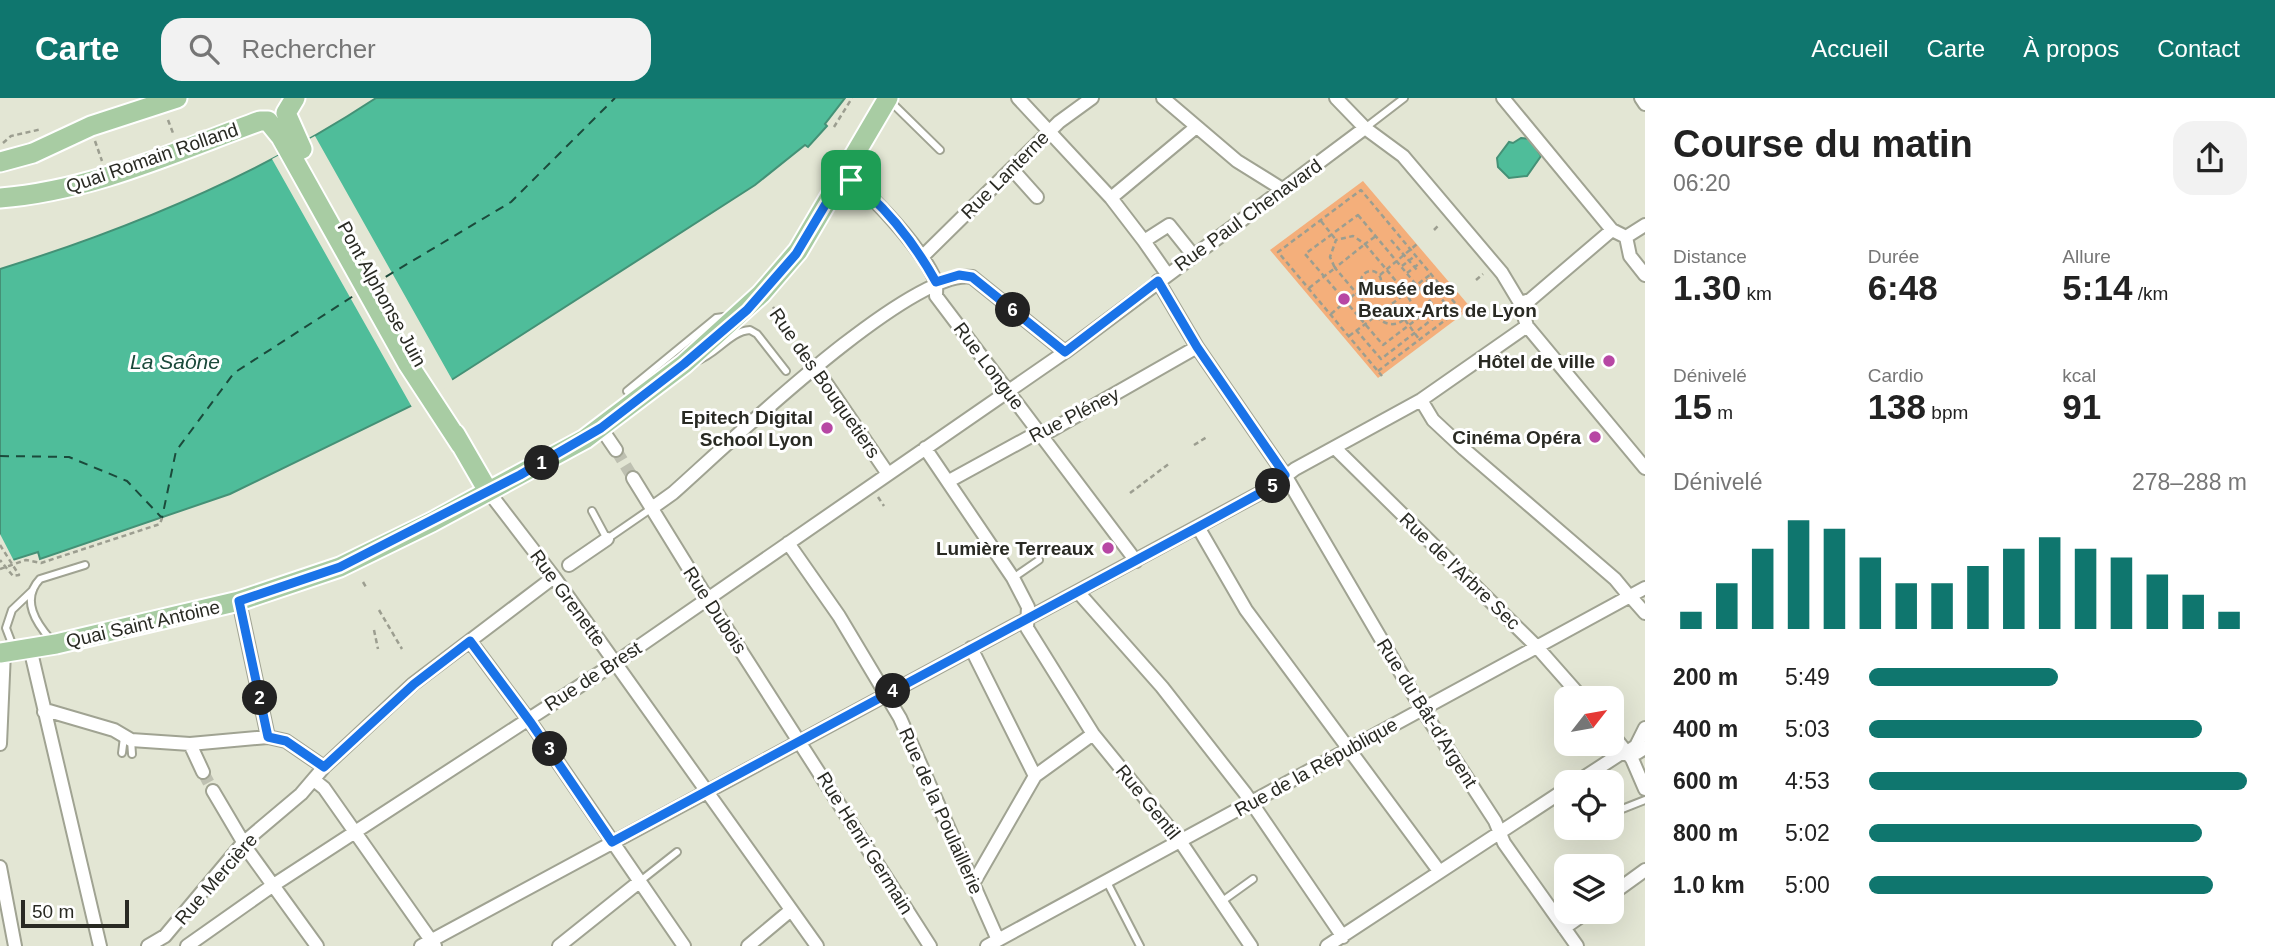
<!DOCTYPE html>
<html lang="fr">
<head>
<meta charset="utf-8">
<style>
  :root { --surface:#fff; --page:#f2f2f2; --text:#222; --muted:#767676; --accent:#0f766e }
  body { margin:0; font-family:Helvetica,sans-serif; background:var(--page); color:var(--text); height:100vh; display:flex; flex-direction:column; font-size:26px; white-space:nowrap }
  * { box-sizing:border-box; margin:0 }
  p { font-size:23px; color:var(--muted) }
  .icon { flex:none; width:38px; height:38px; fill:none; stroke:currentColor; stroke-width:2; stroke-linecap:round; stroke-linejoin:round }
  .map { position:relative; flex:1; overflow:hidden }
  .details { display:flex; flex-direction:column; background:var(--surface); width:630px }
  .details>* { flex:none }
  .needle { width:46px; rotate:59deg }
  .buttons { position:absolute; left:1554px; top:588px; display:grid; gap:14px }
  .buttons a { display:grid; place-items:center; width:70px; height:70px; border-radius:14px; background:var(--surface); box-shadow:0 7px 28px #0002; font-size:35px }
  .scale { position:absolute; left:21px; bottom:18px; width:108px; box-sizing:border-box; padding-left:7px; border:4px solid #292a23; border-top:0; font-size:19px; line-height:24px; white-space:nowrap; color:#292a23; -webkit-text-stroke:5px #fff; paint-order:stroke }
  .pin { position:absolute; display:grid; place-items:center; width:60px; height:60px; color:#fff; margin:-30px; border-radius:14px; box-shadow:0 4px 10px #0006 }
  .km { position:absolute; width:35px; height:35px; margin:-18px; border-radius:50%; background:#222; color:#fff; font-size:19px; line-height:35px; text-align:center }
  .round { display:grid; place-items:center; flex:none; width:74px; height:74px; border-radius:21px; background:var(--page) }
  .head { display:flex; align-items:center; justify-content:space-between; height:119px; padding:0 28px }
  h1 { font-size:38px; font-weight:600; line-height:52px }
  .figures { display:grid; grid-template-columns:repeat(3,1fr); gap:10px; height:119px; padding:7px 28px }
  .figures div { display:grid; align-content:center }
  .figures b { font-size:35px; font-weight:600 }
  .figures small { font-size:19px; font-weight:400 }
  .figures p { font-size:19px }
  .chart { height:196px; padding:14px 28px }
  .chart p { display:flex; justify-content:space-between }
  .chart svg { width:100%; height:126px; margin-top:7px; stroke:var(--accent); stroke-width:6 }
  ul { padding:0 28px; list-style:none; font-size:23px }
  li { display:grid; grid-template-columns:112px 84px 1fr; align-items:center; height:52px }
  li i { height:18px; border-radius:9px; background:var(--accent) }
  header { display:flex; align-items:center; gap:42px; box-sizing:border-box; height:98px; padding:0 35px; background:var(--accent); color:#fff }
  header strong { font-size:33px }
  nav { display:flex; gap:38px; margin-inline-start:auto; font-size:24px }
  .search { width:490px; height:63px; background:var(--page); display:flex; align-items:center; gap:18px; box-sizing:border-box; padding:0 24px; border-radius:21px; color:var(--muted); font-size:26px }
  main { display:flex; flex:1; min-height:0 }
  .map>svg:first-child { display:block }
  .green { fill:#f4af7b }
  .water { fill:#4fbd9a; stroke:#449176; stroke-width:2 }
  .pier { fill:#e3e6d4 }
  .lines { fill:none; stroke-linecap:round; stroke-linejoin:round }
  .ferry { stroke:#1b4a3b; stroke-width:2; stroke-dasharray:9 7; stroke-linecap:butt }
  .street-tunnel { stroke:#bec0b1; stroke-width:12; stroke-dasharray:12 6; stroke-linecap:butt }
  .lane-casing { stroke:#a0a392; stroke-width:10 }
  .street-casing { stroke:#a0a392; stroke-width:16 }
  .primary-casing { stroke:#fff; stroke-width:23 }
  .path { stroke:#9c9e90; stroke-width:2.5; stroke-dasharray:5 3.5; stroke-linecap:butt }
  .lane { stroke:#fff; stroke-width:6 }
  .street { stroke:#fff; stroke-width:12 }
  .primary { stroke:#a8cca3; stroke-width:19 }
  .path-bridge { stroke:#9c9e90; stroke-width:2.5; stroke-dasharray:5 3.5; stroke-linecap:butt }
  .route-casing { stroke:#fff; stroke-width:14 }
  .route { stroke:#1a73e8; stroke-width:9 }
  .poi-dot { fill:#b747a4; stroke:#fff; stroke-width:2.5 }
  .labels { text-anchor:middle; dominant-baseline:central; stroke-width:6; stroke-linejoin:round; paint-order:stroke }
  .street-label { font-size:19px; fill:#292a23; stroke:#fff }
  .poi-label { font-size:19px; font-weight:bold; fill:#292a23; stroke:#fff; text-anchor:end }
  .water-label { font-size:21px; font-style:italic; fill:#1b4a3b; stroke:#fff }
</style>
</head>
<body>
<header>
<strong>Carte</strong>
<div class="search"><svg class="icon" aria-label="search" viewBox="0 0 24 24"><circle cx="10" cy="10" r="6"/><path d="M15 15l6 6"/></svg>Rechercher</div>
<nav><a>Accueil</a><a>Carte</a><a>À propos</a><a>Contact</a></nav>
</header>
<main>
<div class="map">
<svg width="1645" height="848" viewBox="0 0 1645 848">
  <rect width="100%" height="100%" fill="#e3e6d4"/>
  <path class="green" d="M1363 83 1471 210 1378 280 1270 152Z"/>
  <path class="water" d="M376 0H845L825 26 827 28 808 49 805 47 755 87 411 308 230 396 40 461 38 454 0 466V171C132 130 261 76 376 0Z
    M1521 40 1530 41 1541 58 1527 78 1509 80 1498 69 1497 60 1509 44 1513 45Z"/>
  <path class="pier" d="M315 38 454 285 413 311 272 61Z
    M0 436 15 465 0 470Z"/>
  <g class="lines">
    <path class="ferry" d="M372 187 511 104 615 0
      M0 358 69 359 127 383 162 420 176 353 234 275 358 195"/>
    <path class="street-tunnel" d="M616 352 633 380
      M203 674 213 693"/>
    <g class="lane-casing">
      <path id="lane" d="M889 2 940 52
        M1365 30 1404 0
        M696 263C716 257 730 233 750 232L757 236 786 273
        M627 293 716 220 731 218
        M592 413 607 441 652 410
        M1013 480 1039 462
        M51 542C37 526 20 502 40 481L85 467
        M14 551 6 530 12 512 33 492
        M131 642 132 656
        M122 655 124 639
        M1612 715 1645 702
        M639 784 677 754
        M1107 784 1140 848
        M1221 804 1253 781"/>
    </g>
    <g class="street-casing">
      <path id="street" d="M1018 0 1111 100 1144 143
        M1163 0 1237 63 1282 91
        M1336 0 1365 30 1403 58 1502 175 1520 205 1527 228 1645 370
        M1503 0 1612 132 1626 139
        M1641 0 1645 6
        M1012 71 1037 99
        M843 77C871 94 922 151 935 182 937 187 936 192 936 198L1136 463
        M1111 100 1195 30
        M1626 139 1630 158 1645 177
        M1626 139 1645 127
        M922 159 1059 24 1092 0
        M1167 176 1144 143 1169 127 1193 157
        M1158 183 1197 249 1285 377 1422 611 1495 723 1504 745 1577 848
        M1520 205 1530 202 1612 132
        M815 269 888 376
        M1421 302 1433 322 1464 351 1615 481 1629 498
        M601 330 616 352
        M925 350 1013 480 1028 509 1027 530 1093 636 1180 743 1251 848
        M1335 350 1537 549 1582 600
        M633 380 707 500 930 848
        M949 383 1033 337 1048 334 1197 249
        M488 393 554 479 817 848
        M652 410 673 395C724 350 911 169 972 179L1065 254
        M1198 429 1246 512 1439 773
        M788 445 839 518 900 620 998 842
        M569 467 607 441
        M1078 494 1162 589 1245 695 1343 839
        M1630 498 1645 515
        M239 503 268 639
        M470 543 531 625 684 848
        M30 550 100 848
        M971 550 1035 678
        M44 614 49 613 114 632 131 642 190 646 268 639 286 643 324 669
        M1612 636 1632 661 1645 691
        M0 646 4 554
        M190 646 203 674
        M1627 654 1636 648 1645 630
        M314 682 324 690 435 848
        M1577 684 1620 656 1637 655 1645 650
        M213 693 249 754 317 848
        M0 769 15 848
        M974 784 1035 678 1093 636
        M1612 796 1645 772
        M1564 830 1587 814
        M148 848 165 838 243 745 301 696 324 669 413 586 554 479
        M187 848 272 788 615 565 1065 254 1365 30
        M421 848 1273 388 1295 371 1421 302 1527 228
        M559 848 639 784
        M748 848 791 812
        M987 848 1645 490
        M1327 848 1566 691"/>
    </g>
    <g class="primary-casing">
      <path id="primary" d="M295 0 286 15 302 51
        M0 64 33 55 91 28 177 0
        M0 100C91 93 175 54 260 23H268L281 39 408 266 461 347
        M455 336 488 393
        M0 555 56 546 239 503 340 469 432 424 585 341 684 266 761 196 798 153 888 0"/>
    </g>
    <path class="path" d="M168 22 173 35
      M834 29 852 0
      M95 43 102 63
      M3 45 11 38 42 31
      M1358 117 1434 208 1383 247 1305 156Z
      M1321 123 1336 142
      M1434 132 1438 128
      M1391 142 1417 172
      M1365 146 1406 195 1376 218 1335 170Z
      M1402 168 1416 157
      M1361 183a10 10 0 1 1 20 0a10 10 0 1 1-20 0Z
      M1407 175 1421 164
      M1380 177 1417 146
      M1476 182 1483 176
      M1309 190 1335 170 1330 159 1336 142 1353 138 1365 146 1376 138
      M773 209 807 258
      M1331 216 1363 189
      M1405 222 1419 241
      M1356 232 1381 261 1448 209 1425 180
      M1349 238 1376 218C1391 234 1410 225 1411 204L1406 195 1431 176
      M1378 273 1460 211 1361 92 1278 154 1382 278
      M1194 347 1207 339
      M1130 395 1170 365
      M878 399 884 408
      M0 471 26 462 41 465 160 426 162 420
      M363 484 366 489
      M379 512 402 551
      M374 532 378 551"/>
    <use href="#lane" class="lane"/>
    <use href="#street" class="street"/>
    <use href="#primary" class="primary"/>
    <path class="path-bridge" d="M0 447 19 477 13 478 0 462"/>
  </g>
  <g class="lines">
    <g class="route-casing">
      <path id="route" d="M843 77C881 101 915 146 936 184L959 177 972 179 1065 254 1158 183 1197 249 1285 377 1273 388 1198 429 612 744 531 625 470 543 414 586 324 669 286 643 268 639 239 503 340 469 520 377 601 330 684 266 747 212 796 156Z"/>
    </g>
    <use href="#route" class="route"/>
  </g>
  <g class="poi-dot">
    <circle cx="1344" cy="201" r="7"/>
    <circle cx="1609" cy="263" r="7"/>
    <circle cx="827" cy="330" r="7"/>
    <circle cx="1595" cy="339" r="7"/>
    <circle cx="1108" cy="450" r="7"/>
  </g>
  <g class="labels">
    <g class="street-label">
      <text transform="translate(152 60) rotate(-19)">Quai Romain Rolland</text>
      <text transform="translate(1005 77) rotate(-45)">Rue Lanterne</text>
      <text transform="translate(1248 117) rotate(-36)">Rue Paul Chenavard</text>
      <text transform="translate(382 196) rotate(61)">Pont Alphonse Juin</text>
      <text transform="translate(989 268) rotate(53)">Rue Longue</text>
      <text transform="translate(825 285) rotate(55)">Rue des Bouquetiers</text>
      <text transform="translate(1074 317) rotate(-27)">Rue Pléney</text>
      <text transform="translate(1460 473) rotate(44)">Rue de l'Arbre Sec</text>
      <text transform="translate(568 500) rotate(54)">Rue Grenette</text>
      <text transform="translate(715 512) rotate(57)">Rue Dubois</text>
      <text transform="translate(143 526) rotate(-13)">Quai Saint Antoine</text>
      <text transform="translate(593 578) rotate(-33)">Rue de Brest</text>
      <text transform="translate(1427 615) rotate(58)">Rue du Bât-d'Argent</text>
      <text transform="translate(1316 669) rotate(-29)">Rue de la République</text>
      <text transform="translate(1148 704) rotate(51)">Rue Gentil</text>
      <text transform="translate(941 713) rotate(66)">Rue de la Poulaillerie</text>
      <text transform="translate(865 745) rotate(58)">Rue Henri Germain</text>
      <text transform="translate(216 781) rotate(-49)">Rue Mercière</text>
    </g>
    <g class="poi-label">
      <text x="1358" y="190" text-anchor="start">Musée des<tspan x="1358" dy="22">Beaux-Arts de Lyon</tspan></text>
      <text x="1595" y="263">Hôtel de ville</text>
      <text x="813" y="319">Epitech Digital<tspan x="813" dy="22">School Lyon</tspan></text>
      <text x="1581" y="339">Cinéma Opéra</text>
      <text x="1094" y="450">Lumière Terreaux</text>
    </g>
    <g class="water-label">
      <text x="175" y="263">La Saône</text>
    </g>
  </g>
</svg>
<div class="buttons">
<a><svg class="needle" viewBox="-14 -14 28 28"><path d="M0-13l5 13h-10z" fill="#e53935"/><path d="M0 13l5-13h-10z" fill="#767676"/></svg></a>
<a><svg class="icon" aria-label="locate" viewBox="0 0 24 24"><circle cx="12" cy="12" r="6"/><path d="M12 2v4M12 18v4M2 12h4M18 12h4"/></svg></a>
<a><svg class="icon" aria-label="layers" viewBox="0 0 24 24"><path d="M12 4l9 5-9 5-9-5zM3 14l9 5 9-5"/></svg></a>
</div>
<div class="scale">50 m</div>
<div class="pin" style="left:851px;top:82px;background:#1e9e55"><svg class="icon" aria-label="arrive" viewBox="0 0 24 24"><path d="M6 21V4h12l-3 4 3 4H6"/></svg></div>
<b class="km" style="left:542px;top:365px">1</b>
<b class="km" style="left:260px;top:600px">2</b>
<b class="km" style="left:550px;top:651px">3</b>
<b class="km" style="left:893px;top:593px">4</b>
<b class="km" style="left:1273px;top:388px">5</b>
<b class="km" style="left:1013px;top:212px">6</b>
</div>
<section class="details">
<div class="head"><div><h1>Course du matin</h1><p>06:20</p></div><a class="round"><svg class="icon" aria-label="share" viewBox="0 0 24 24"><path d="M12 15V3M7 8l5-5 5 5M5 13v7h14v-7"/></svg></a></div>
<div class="figures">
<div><p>Distance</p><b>1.30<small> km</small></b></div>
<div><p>Durée</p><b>6:48</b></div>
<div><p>Allure</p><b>5:14<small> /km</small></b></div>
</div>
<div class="figures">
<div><p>Dénivelé</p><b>15<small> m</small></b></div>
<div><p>Cardio</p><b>138<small> bpm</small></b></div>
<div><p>kcal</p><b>91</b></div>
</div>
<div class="chart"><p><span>Dénivelé</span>278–288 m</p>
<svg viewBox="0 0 160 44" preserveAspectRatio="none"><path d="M5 44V38M15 44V28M25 44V16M35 44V6M45 44V9M55 44V19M65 44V28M75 44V28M85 44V22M95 44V16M105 44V12M115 44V16M125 44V19M135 44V25M145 44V32M155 44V38"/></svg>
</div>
<ul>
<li><b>200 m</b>5:49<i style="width:50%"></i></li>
<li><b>400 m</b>5:03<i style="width:88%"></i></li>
<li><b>600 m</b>4:53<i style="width:100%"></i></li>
<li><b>800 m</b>5:02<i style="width:88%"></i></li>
<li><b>1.0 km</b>5:00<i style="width:91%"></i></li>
</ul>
</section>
</main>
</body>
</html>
